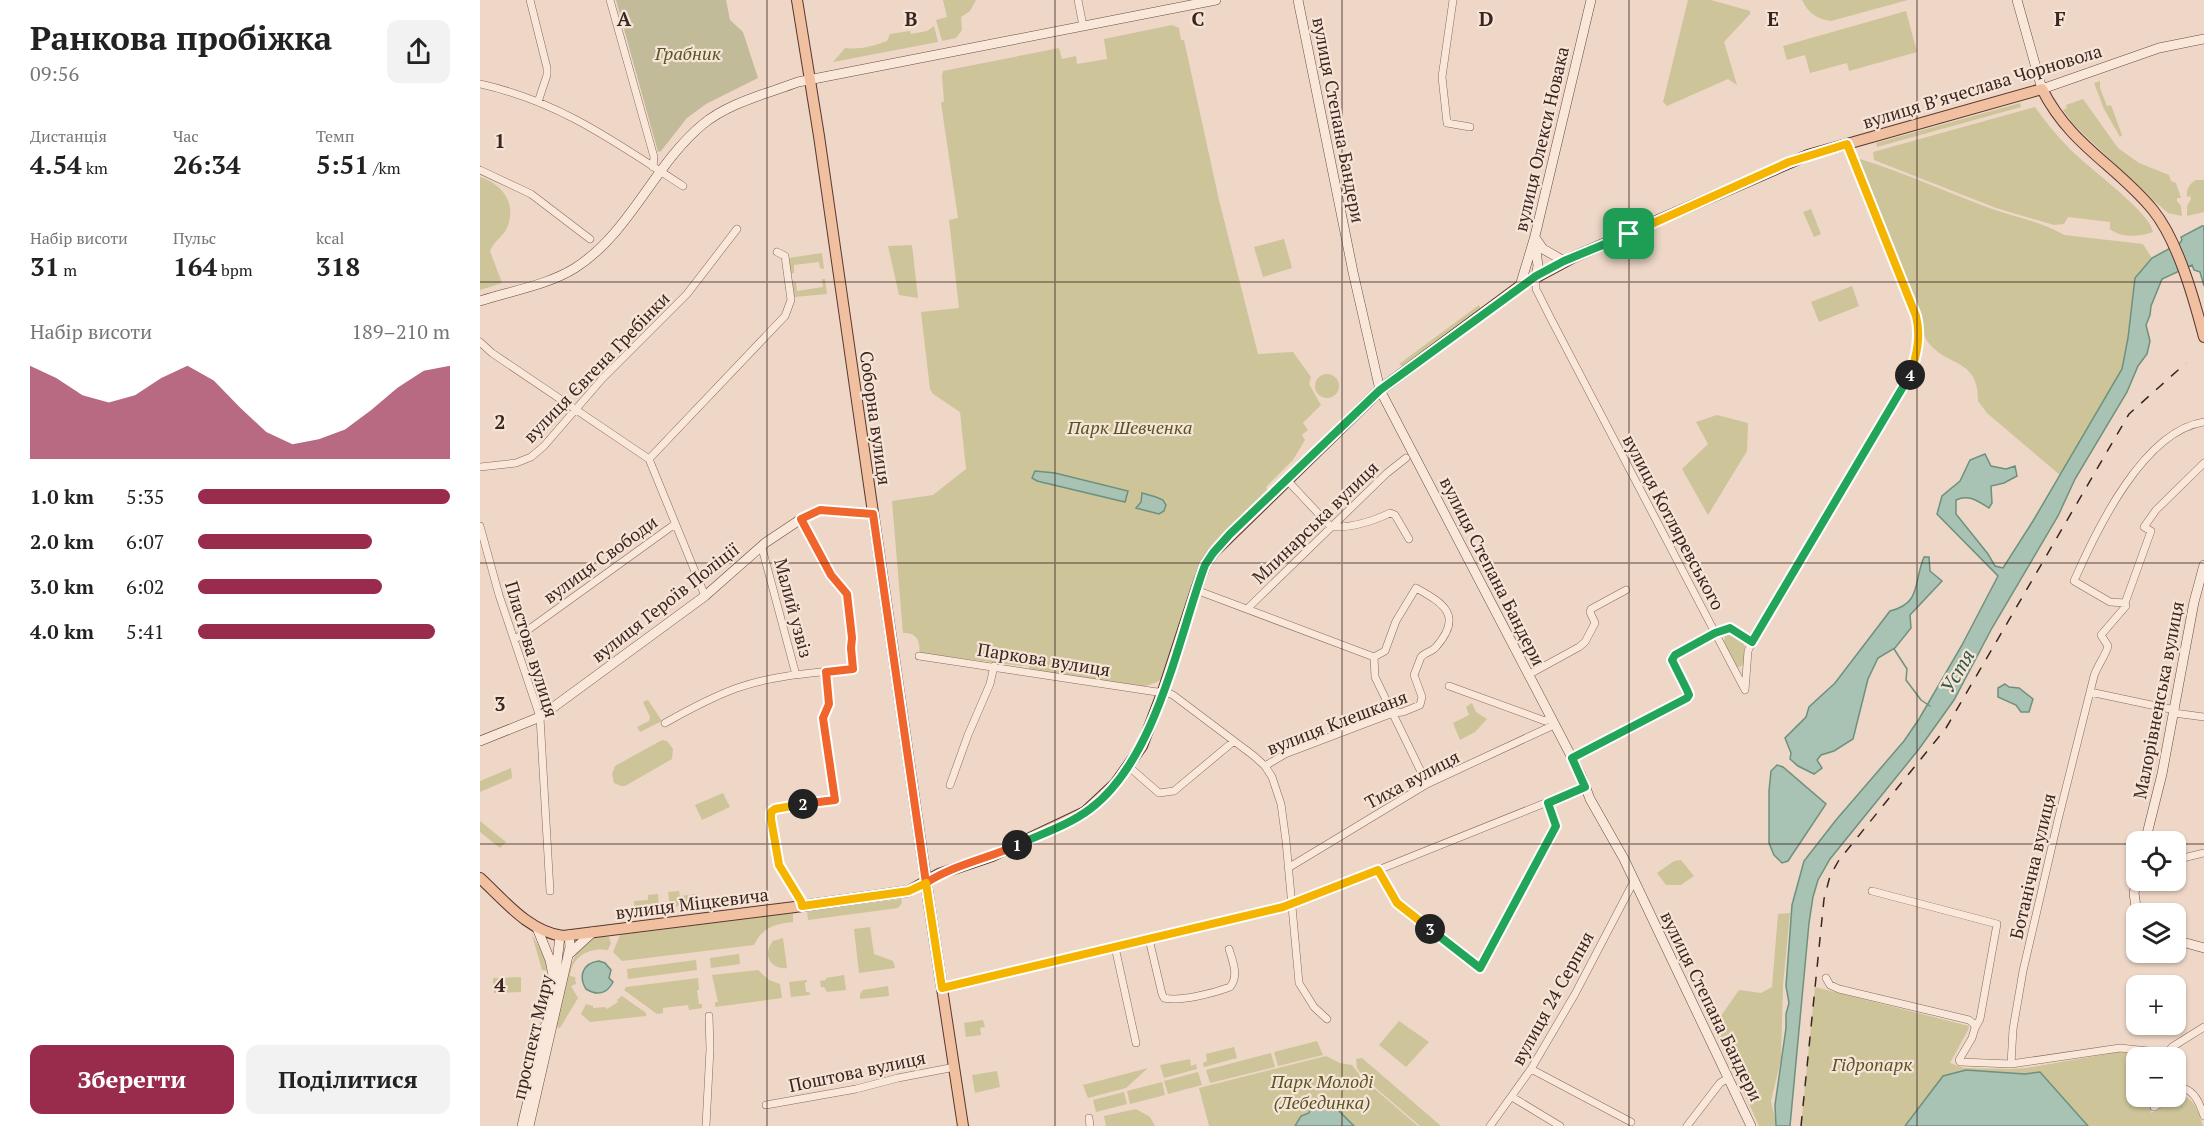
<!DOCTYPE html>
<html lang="uk">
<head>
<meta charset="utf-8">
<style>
  :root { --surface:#fff; --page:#f2f2f2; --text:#222; --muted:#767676; --accent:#992c4d }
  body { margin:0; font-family:"PT Serif",serif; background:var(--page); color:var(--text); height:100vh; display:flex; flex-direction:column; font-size:22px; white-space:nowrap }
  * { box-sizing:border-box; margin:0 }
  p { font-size:20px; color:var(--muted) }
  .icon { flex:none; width:33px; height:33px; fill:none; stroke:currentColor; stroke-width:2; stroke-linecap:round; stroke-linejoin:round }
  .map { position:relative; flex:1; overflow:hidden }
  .details { display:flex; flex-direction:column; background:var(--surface); width:480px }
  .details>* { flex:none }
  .controls { position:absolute; left:1646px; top:831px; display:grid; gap:12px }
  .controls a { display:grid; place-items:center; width:60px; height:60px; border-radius:12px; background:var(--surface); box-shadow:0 2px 4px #0004; font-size:30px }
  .pin { position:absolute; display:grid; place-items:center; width:51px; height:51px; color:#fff; margin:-26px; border-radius:12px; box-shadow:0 3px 9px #0006 }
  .km { position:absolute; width:30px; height:30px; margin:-15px; border-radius:50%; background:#222; color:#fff; font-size:16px; line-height:30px; text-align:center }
  .round { display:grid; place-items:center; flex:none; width:63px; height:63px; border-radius:12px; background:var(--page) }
  .headline { display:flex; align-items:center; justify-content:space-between; height:102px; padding:0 30px }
  h1 { font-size:33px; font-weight:700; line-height:45px }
  .figures { display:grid; grid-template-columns:repeat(3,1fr); gap:9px; height:102px; padding:6px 30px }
  .figures div { display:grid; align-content:center }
  .figures b { font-size:26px; font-weight:700 }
  .figures small { font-size:16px; font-weight:400 }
  .figures p { font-size:16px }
  .chart { height:168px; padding:12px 30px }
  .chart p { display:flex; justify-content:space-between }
  .chart svg { width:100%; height:108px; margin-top:6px; fill:var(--accent); opacity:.7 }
  .cta { display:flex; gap:12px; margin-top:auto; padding:12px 30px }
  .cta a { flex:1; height:69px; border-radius:12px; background:var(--accent); color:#fff; font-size:24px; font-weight:700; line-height:69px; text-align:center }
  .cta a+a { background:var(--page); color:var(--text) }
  ul { padding:0 30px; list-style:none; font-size:20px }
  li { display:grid; grid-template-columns:96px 72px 1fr; align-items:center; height:45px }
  li i { height:15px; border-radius:8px; background:var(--accent) }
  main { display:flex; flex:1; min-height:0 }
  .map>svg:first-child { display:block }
  .green { fill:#cdc49a }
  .cemetery { fill:#c2bb99 }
  .water { fill:#a8c2b3; stroke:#6e917e; stroke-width:1.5 }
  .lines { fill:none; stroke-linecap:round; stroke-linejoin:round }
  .stream { stroke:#6e917e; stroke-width:1.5 }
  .street-casing { stroke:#8a675c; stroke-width:8 }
  .secondary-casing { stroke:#6c493f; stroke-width:10 }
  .primary-casing { stroke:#583730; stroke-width:12 }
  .street { stroke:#f9e7da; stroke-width:7 }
  .secondary { stroke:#f9e7da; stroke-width:9 }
  .primary { stroke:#f1c0a0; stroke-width:10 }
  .rail { stroke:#3b2520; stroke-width:1.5; stroke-dasharray:10 10; stroke-linecap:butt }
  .split-1-casing { stroke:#fff; stroke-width:12 }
  .split-2-casing { stroke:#fff; stroke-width:12 }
  .split-3-casing { stroke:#fff; stroke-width:12 }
  .split-4-casing { stroke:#fff; stroke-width:12 }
  .split-5-casing { stroke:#fff; stroke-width:12 }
  .split-1 { stroke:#22a559; stroke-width:8 }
  .split-2 { stroke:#f0652b; stroke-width:8 }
  .split-3 { stroke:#f5b400; stroke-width:8 }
  .split-4 { stroke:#22a559; stroke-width:8 }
  .split-5 { stroke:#f5b400; stroke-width:8 }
  .grid { fill:none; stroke:#3b2520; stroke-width:1.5; stroke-opacity:0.55 }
  .labels { text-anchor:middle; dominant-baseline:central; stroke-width:4.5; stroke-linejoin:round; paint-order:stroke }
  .park-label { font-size:18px; font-style:italic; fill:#575526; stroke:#f6e4d6 }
  .street-label { font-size:18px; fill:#3b2520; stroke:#f6e4d6 }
  .water-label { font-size:20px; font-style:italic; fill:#2f5a4b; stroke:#f6e4d6 }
  .grid-label { font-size:20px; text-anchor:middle; font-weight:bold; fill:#3b2520; stroke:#f6e4d6; stroke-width:4.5; stroke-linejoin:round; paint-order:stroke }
</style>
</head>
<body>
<main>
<section class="details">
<div class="headline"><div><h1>Ранкова пробіжка</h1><p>09:56</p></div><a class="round"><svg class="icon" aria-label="share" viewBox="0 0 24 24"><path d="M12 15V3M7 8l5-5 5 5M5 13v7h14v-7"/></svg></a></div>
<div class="figures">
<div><p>Дистанція</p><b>4.54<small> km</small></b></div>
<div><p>Час</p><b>26:34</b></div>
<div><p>Темп</p><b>5:51<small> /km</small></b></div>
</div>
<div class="figures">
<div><p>Набір висоти</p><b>31<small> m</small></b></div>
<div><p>Пульс</p><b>164<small> bpm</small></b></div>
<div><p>kcal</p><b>318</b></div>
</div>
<div class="chart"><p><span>Набір висоти</span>189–210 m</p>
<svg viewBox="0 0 160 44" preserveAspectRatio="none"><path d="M0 44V6L10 11L20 18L30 21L40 18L50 11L60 6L70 12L80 23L90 33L100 38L110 36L120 32L130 24L140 15L150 8L160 6V44z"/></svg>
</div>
<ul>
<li><b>1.0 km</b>5:35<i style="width:100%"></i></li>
<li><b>2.0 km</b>6:07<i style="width:69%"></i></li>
<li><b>3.0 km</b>6:02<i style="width:73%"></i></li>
<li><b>4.0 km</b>5:41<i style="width:94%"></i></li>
</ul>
<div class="cta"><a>Зберегти</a><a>Поділитися</a></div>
</section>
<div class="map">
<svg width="1724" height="1126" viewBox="0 0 1724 1126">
  <rect width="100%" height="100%" fill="#eed7c7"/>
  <path class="green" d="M463 0H496L490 11 481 17 482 30 476 38 462 41 456 20 467 17Z
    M1208 0H1231L1270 11V14L1244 42 1257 85 1248 79 1187 106 1183 102Z
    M1322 0H1428L1351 21C1337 19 1328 13 1322 0Z
    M1426 11 1437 52 1369 71 1367 63 1330 73 1325 55 1307 60 1303 46Z
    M692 25 699 28 701 40H704L739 200 778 354 813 352 831 377 829 384 841 405 823 423 828 430 822 435 825 440 813 460 786 487 790 496 734 549 689 674 677 682 663 687 549 670V666L544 665 543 666 439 653C441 641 436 632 423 633L412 501 453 495 486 469 480 412 453 394 450 389 441 312 479 308 469 220 478 218 461 103 464 101 462 76 463 71 579 48 582 59 596 56 597 64 627 59 624 39Z
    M454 26 458 42 353 62 365 48C380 50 393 46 407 41L410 34 430 31 431 34 447 31Z
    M1620 81V88L1627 106 1631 105 1642 135 1640 137 1624 109 1614 83Z
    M1603 99 1638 148 1659 163 1689 175 1691 181 1696 183 1701 198H1697V201L1701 206 1702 216 1688 213 1672 199 1595 126 1583 110 1587 108 1586 105Z
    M1540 103 1541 107 1397 147 1396 143Z
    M1555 107C1565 121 1576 135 1588 147 1605 166 1670 211 1673 232 1661 237 1640 238 1630 229V222L1588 217 1584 224 1574 225 1516 208 1394 160 1393 152Z
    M1380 159C1426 173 1470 194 1515 210 1538 218 1563 222 1584 235L1663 244 1672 258 1655 278 1648 338 1642 369 1580 475 1507 413 1498 401C1499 356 1464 368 1446 339 1439 327 1438 312 1433 299 1414 254 1395 208 1376 163Z
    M0 177C23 184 37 204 27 228 24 235 14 241 10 251L22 283 0 290Z
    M1716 180H1724V212L1707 216V206L1711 199 1710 196 1707 197C1706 189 1710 183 1716 180Z
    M1331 209 1341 234 1334 237 1323 212Z
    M804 239 812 268 783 277 774 247Z
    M432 245 438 298 419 295 408 246Z
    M342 253 344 269 340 268 339 262 314 265V273H309V258Z
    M342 279H345L347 294 314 297 310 283 316 282 317 291 343 287Z
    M1372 286 1379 306 1339 322 1331 302Z
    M999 305 1001 309 922 366 919 364Z
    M835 386a12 12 0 1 1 24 0a12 12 0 1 1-24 0Z
    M1237 415 1268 423 1267 451 1228 515 1202 469 1228 444 1216 422Z
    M1250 632C1268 643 1266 645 1263 665L1257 668 1244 643 1245 634Z
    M168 700 182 721 160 732 157 727 169 721 170 717 163 702Z
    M992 703 996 712 1007 719 995 732 980 740 973 723 989 715 986 707Z
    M182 740 187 741 193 749 192 759 145 786H141L134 783 132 774 135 766Z
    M31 768 32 778 0 792V781Z
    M243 793 250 807 222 820 215 805Z
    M0 821 26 842 20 848 0 832Z
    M1201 860 1214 876 1201 885H1186L1177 873 1194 861Z
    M199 891 200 896 217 894 218 904 190 907 188 892Z
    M178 894 179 908 155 911 154 901 168 900V895Z
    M421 899 422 903 418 908 328 920 327 911Z
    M313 913V922C296 924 282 927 274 945L142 961 133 952 140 935Z
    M1310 913 1303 985 1301 1059 1291 1101 1295 1119V1126H1279L1234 1026 1259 990 1281 993 1292 987 1298 914Z
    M390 927 394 954 413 961 415 968 379 973 374 929Z
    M52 935C79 977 71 993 59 1037H57L63 1013V997H67L70 994 69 987H66L65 991H62V977H65V980H69L68 971 62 970Z
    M129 937 131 943 128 950C109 947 92 956 90 976L95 977 96 984 91 986 98 998 80 1028 76 1027C82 1001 86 954 110 940 115 937 123 937 129 937Z
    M303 938 307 968C290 970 282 954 293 941Z
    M259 954 260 964 231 968 230 958Z
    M216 960 217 970 148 979 147 969Z
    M278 970 289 980 300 984 302 998 235 1007V1002H238L232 975Z
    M364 975 366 990 347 992 344 987H341L340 981 346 980V978Z
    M41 977V992L14 993 13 978Z
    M218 978 219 990H217L219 1004H222V1008L209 1010 208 1005 183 1008V1013L177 1014 144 990 146 987Z
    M327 980V982L325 983 326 992H329L330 995 311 997 309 982Z
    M408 986 409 996 380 999V994L383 990Z
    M1335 987 1489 1026 1488 1030 1470 1063 1484 1068 1529 1069 1546 1068 1639 1052 1681 1056 1656 1058V1096L1673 1097 1671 1113 1701 1095C1715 1098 1719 1114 1723 1126H1321Z
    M142 996 166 1013V1016L110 1022 101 1014 106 1004 113 1006V1008L125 1007 127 1009 138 1002 137 1000Z
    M503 1020 505 1027 500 1028 501 1035 486 1037 484 1023Z
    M919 1021 949 1042 926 1067 899 1045Z
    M837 1041 843 1055 798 1066 794 1052Z
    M754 1047 757 1058 724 1067 723 1063 727 1061 726 1054Z
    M791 1053 795 1067 730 1083 726 1070Z
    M846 1056 860 1063 872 1065 882 1078 938 1126H729L719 1088Z
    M882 1058 961 1126H940L883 1077 877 1068 876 1059Z
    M710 1059 711 1066 716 1064 717 1069 684 1078 680 1065Z
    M668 1068 646 1088 608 1098 603 1085Z
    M517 1071 520 1087 495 1093 492 1075Z
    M718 1072 722 1085 688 1094 684 1081Z
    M682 1082 685 1095 650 1104 647 1091Z
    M644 1092 647 1104 616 1112 613 1100Z
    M656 1109 670 1117 675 1126H626L624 1116Z"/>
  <path class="cemetery" d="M136 0H246L250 20 263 32 278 78 226 104 207 118 181 151 178 152Z"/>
  <path class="water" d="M1722 226H1724V286L1720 272 1714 270 1712 265 1682 279 1671 306 1670 315 1666 325 1670 341 1667 354 1658 366 1647 392 1595 479 1578 516 1512 628 1474 700 1439 749 1350 859 1338 880 1333 897 1329 923 1310 1126H1296L1295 1105 1306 1028V1014L1309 1003 1306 986 1312 905 1324 861 1356 820 1424 741 1439 719 1482 645 1518 576 1457 514 1462 496 1480 481 1490 460 1505 454 1511 466 1526 469 1535 466 1537 476 1524 483 1511 486 1512 503 1509 508C1498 501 1489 494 1476 500V514L1508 554 1515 566 1523 568 1553 521 1642 369 1648 338 1655 278 1672 258 1700 243 1702 240 1701 237Z
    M555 471 575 473 648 491 645 502 557 481 552 478Z
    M662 493 676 497 683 500 686 505 684 511 679 514 656 508 661 502Z
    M1444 557H1449L1450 571 1462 581 1430 615 1431 628 1415 648 1398 658 1388 679 1373 739 1354 751 1341 755 1337 760 1342 768 1334 774 1318 766 1310 759 1311 753 1305 738 1326 717 1329 707 1355 683 1410 611C1442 603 1433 583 1444 557Z
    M1525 684 1529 687 1539 688 1553 699 1549 712H1541L1536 705 1518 697V688Z
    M1297 765 1303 767 1346 804 1308 861 1302 863 1294 855 1289 843V791L1291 771Z
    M119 961 125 963 131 970 129 978 133 982C127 994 117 996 106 989 98 976 103 963 119 961Z
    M1486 1070 1545 1074 1560 1072 1608 1126H1425L1463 1076Z
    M841 1107 857 1109 874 1126H815L821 1116 829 1113 831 1108Z"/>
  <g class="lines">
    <path class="stream" d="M1414 649 1427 669 1426 680 1441 700 1450 706"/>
    <g class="street-casing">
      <path id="street" d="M50 0 67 68V75L58 102
        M130 0 174 157 173 167
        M598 0 603 26
        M973 0 962 77 967 123 990 127
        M0 84C81 102 135 142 203 186
        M0 170 51 194 110 239
        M1056 276V289L1070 317 1265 690 1268 651 1272 642
        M0 342 12 353 169 459 225 596
        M169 459 305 316 311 300 305 256 297 252
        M0 467 36 463 51 457 64 446 122 379 207 294 257 229
        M806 479 851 527C871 528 893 521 910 513L915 515 929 539
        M0 526 19 595 60 717 70 891
        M282 548 316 675
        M716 590 894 657
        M1645 603 1671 531 1664 527 1676 510 1724 463
        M767 609 907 473 926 458
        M34 640 195 524
        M439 656 677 692 683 691 693 695 774 756 785 766 792 777 801 804 806 841 819 983 834 1007 847 1019
        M894 657 895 677 947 784
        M1048 675 1099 647 1105 642 1115 623 1110 612 1111 609 1146 590
        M969 686 1065 721 1071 718
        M1610 692 1695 710
        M1694 713 1724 717
        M185 723C208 710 232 697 257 688 293 675 334 673 373 669L371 648 372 638 367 595 351 575 321 519
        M1092 758 1207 698 1209 695 1207 690 1193 660 1195 655 1235 633 1250 628 1272 642 1430 375C1437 355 1441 337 1436 316L1367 144
        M648 766 679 793 694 791 754 741
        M785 766 805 754 913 713 923 712 940 705 942 697 934 675 941 657C945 652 952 652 956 647 983 616 965 604 936 588L916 621 905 651 894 657
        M470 785 488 735 510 684 514 666
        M1695 860 1724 853
        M808 868 947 784 1074 725
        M898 871 917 903 1000 968 1076 826 1068 803
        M1392 891 1517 924 1500 1019 1495 1028
        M322 906 321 901 299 865 291 812 301 808 355 800 343 718 349 704 346 672
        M669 939 682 994 684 998C700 1002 734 993 750 987 759 976 753 962 749 949
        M635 947 656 1043
        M1346 978 1350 985 1359 989 1489 1020 1494 1024 1495 1028 1492 1038 1479 1060 1480 1062 1531 1064 1533 1029 1543 971 1578 820 1614 676C1617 666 1626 655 1628 646L1621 635 1646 606 1645 603 1630 602 1594 581C1616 531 1663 431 1724 422
        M462 988 811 905 1105 787
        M1531 1064 1640 1048 1687 1053 1692 1047 1724 1027
        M1051 1069 1151 1122
        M1695 1093 1703 1088C1716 1092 1720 1105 1724 1116
        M1677 1096 1674 1107 1690 1096
        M1032 1097 1080 1126
        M286 1105 376 1089 418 1078 475 1067
        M609 1118 610 1126
        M226 1126 230 1049 229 1016
        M1010 1126 1051 1069 1095 994 1154 881
        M1207 1126 1240 1083 1248 1078"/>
    </g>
    <g class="secondary-casing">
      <path id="secondary" d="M818 0 873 272 900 390 1101 775 1110 799 1144 859 1271 1126
        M1537 0 1562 89 1679 48 1724 39
        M1056 239 1063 249 1084 261
        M1055 242 1058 266 1056 276
        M1040 286 1055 236 1111 0
        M0 301C31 291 68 285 95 268 150 233 173 166 222 125 248 103 286 94 318 82L736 0
        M0 741 60 717 225 596 285 543 321 519 340 510 393 514
        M1665 842 1682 774 1714 602 1724 565
        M1657 880 1654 893 1657 914
        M57 928 70 960 73 975
        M1695 940 1724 948
        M88 955 113 932
        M42 1126 74 989 80 936
        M49 1126 90 947 89 935"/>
    </g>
    <g class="primary-casing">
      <path id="primary" d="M317 0 339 136 449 903 483 1126
        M0 878C24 900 49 932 83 936L315 907 429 891 459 874 512 856 605 812 635 784 662 746 683 691 716 590 725 565 733 553 900 390 1040 286 1094 257 1328 155 1562 89C1590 145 1636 165 1673 210 1698 241 1714 299 1724 337"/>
    </g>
    <use href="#street" class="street"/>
    <use href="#secondary" class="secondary"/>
    <use href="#primary" class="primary"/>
    <path class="rail" d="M1321 1126 1344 899 1350 876 1359 860 1466 728 1649 414 1706 363"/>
  </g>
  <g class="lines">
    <g class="split-1-casing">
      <path id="split-1" d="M537 845C561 834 589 825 610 809 676 760 698 639 725 565L733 553 750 534 900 390 1056 276 1084 261 1149 234"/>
    </g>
    <g class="split-2-casing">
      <path id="split-2" d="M323 804 355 800 343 718 349 704 346 672 373 669 371 648 372 638 367 594 351 575 321 519 340 510 393 514 446 883C473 865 507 859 537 845"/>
    </g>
    <g class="split-3-casing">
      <path id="split-3" d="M323 804 295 809 291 812V819L299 865 321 901 322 906 429 891 446 883 462 988 803 907 898 870 917 903 950 929"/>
    </g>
    <g class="split-4-casing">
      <path id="split-4" d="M950 929 1000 968 1076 826 1068 803 1105 787 1092 758 1207 698 1209 695 1207 690 1192 660 1195 655 1235 633 1250 628 1272 642 1430 375"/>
    </g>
    <g class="split-5-casing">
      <path id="split-5" d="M1149 234 1309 162 1367 144 1436 316C1441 336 1437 355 1430 375"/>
    </g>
    <use href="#split-1" class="split-1"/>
    <use href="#split-2" class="split-2"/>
    <use href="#split-3" class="split-3"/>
    <use href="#split-4" class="split-4"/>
    <use href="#split-5" class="split-5"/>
  </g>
  <path class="grid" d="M287 0V1126M575 0V1126M862 0V1126M1149 0V1126M1437 0V1126M0 282H1724M0 563H1724M0 844H1656M1695 844H1724"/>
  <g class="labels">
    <g class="park-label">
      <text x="208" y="53">Грабник</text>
      <text x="650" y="427">Парк Шевченка</text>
      <text x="1392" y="1064">Гідропарк</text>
      <text x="842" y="1081">Парк Молоді<tspan x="842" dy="21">(Лебединка)</tspan></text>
    </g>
    <g class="street-label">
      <text transform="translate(1502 86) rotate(-17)">вулиця Вʼячеслава Чорновола</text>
      <text transform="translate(859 120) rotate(79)">вулиця Степана Бандери</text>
      <text transform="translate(1061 139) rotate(-77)">вулиця Олекси Новака</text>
      <text transform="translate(116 367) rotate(-46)">вулиця Євгена Гребінки</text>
      <text transform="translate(396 418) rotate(82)">Соборна вулиця</text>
      <text transform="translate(835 522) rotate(-44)">Млинарська вулиця</text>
      <text transform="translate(1194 522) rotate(62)">вулиця Котляревського</text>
      <text transform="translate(120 559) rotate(-36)">вулиця Свободи</text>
      <text transform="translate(1013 571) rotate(63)">вулиця Степана Бандери</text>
      <text transform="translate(185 602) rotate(-38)">вулиця Героїв Поліції</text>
      <text transform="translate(314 608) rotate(75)">Малий узвіз</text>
      <text transform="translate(52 649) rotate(73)">Пластова вулиця</text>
      <text transform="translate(564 659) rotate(9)">Паркова вулиця</text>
      <text transform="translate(1678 700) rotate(-79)">Малорівненська вулиця</text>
      <text transform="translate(857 722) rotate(-21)">вулиця Клешканя</text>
      <text transform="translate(932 779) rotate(-28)">Тиха вулиця</text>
      <text transform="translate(1552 866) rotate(-77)">Ботанічна вулиця</text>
      <text transform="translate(212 903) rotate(-7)">вулиця Міцкевича</text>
      <text transform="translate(1072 998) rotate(-61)">вулиця 24 Серпня</text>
      <text transform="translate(1232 1006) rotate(64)">вулиця Степана Бандери</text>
      <text transform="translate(52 1037) rotate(-77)">проспект Миру</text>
      <text transform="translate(377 1071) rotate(-12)">Поштова вулиця</text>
    </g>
    <g class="water-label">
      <text transform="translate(1477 671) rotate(-60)">Устя</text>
    </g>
  </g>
  <g class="grid-label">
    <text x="144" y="26">A</text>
    <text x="431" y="26">B</text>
    <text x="718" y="26">C</text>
    <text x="1006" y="26">D</text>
    <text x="1293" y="26">E</text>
    <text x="1580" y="26">F</text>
    <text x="20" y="148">1</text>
    <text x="20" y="429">2</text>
    <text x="20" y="711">3</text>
    <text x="20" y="992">4</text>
  </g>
</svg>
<div class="controls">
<a><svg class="icon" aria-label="locate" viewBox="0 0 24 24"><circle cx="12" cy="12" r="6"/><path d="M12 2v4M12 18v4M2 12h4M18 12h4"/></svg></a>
<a><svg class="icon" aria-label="layers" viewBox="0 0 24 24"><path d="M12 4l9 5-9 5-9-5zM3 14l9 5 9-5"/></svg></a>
<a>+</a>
<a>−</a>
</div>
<div class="pin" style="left:1149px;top:234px;background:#1e9e55"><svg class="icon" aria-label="arrive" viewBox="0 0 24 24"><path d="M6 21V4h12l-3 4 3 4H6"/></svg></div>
<b class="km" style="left:537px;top:845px">1</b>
<b class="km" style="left:323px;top:804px">2</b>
<b class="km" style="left:950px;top:929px">3</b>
<b class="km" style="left:1430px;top:375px">4</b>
</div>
</main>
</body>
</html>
